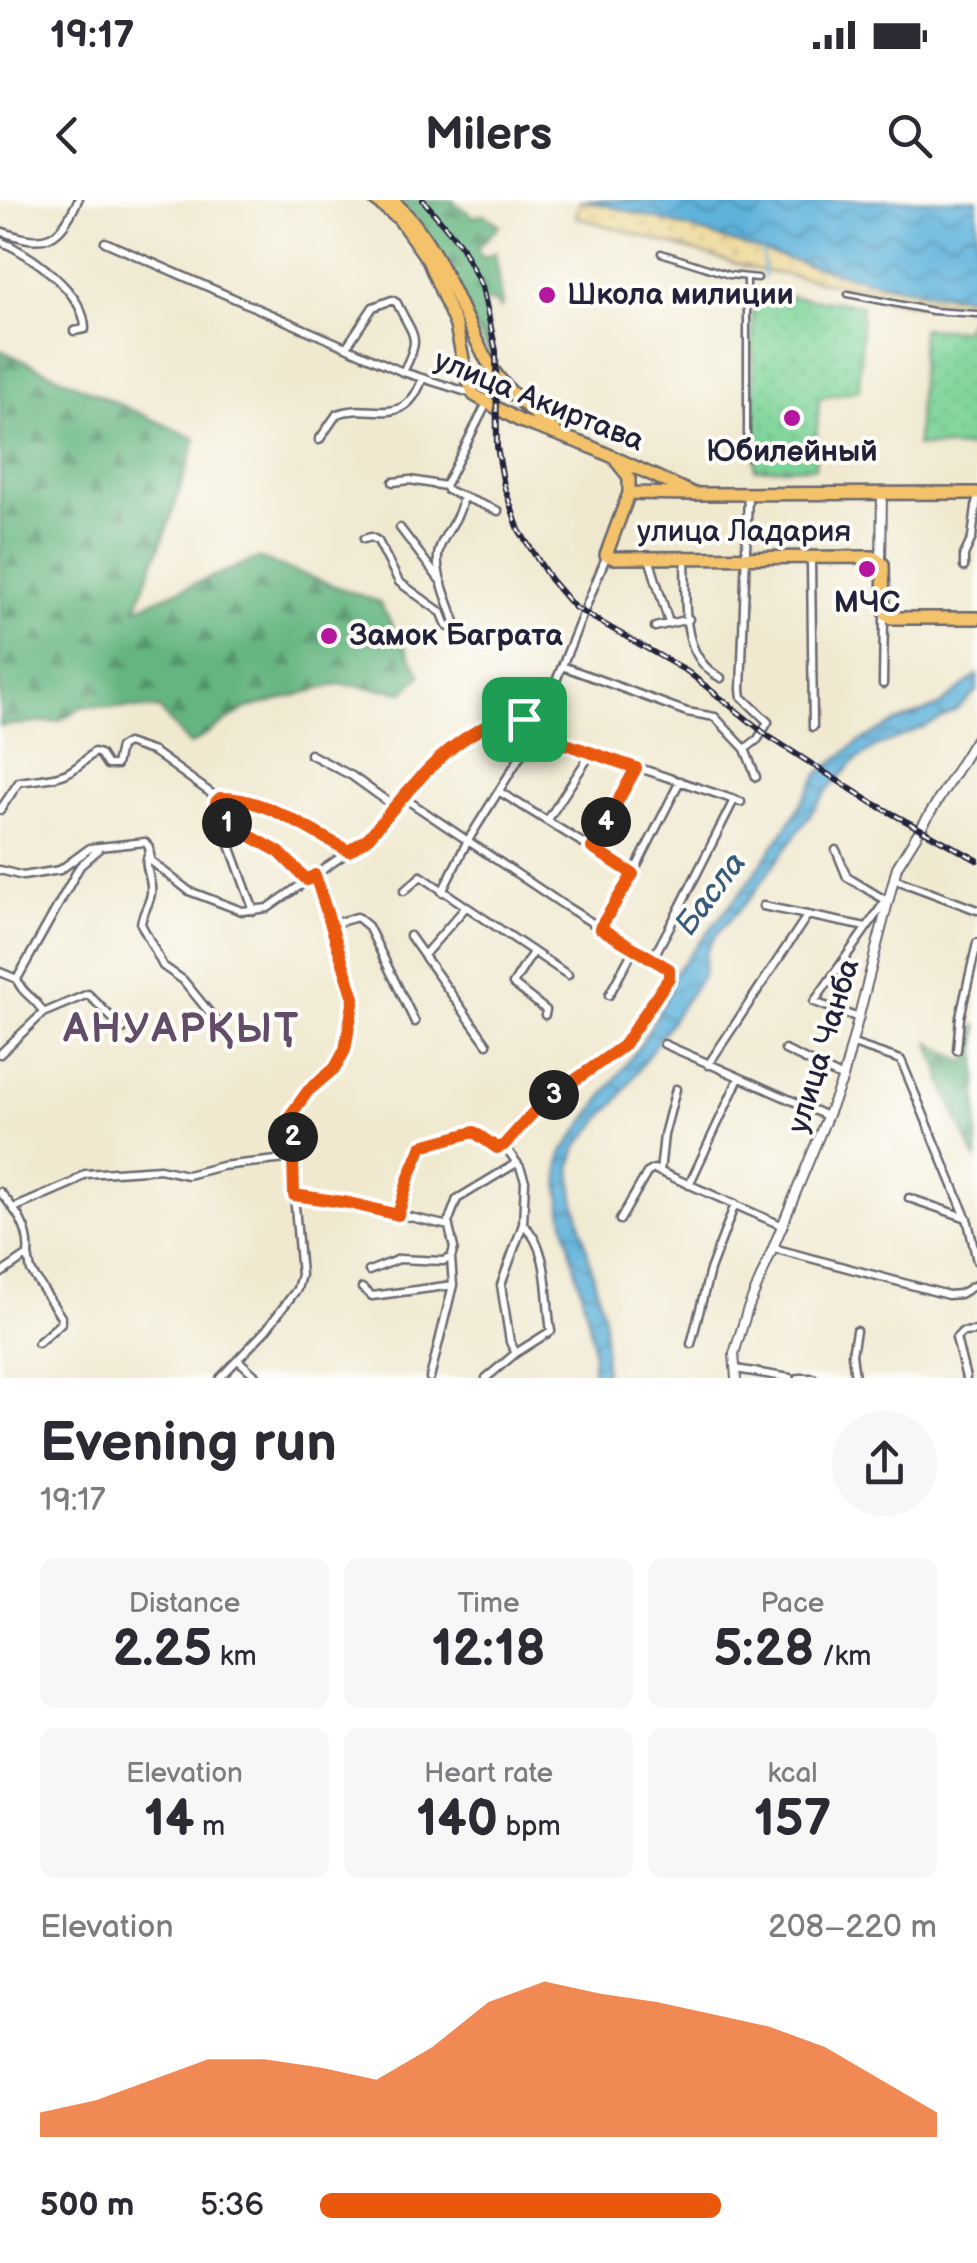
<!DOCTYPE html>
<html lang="en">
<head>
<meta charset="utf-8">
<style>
  :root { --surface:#fff; --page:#f7f7f7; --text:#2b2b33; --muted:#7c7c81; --accent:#ea580c }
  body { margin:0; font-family:"Balsamiq Sans",sans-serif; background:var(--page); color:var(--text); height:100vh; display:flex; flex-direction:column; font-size:38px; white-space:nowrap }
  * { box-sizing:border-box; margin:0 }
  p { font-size:32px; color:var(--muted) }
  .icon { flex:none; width:55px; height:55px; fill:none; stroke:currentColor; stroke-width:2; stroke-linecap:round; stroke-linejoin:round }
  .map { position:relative; height:1178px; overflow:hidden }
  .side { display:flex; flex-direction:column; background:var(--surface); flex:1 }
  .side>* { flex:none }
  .pin { position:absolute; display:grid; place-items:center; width:85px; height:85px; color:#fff; margin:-42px; border-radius:20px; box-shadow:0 5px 15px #0006 }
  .km { position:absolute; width:50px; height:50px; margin:-25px; border-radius:50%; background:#222; color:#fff; font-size:28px; line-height:50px; text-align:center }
  .round { display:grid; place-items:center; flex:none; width:105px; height:105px; border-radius:52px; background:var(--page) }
  .summary { display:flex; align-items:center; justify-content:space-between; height:170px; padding:0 40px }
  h1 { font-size:55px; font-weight:600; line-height:75px }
  .metrics { display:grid; grid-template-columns:repeat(3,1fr); gap:15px; height:170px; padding:10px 40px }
  .metrics div { display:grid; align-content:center; border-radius:15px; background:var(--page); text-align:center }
  .metrics b { font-size:50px; font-weight:600 }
  .metrics small { font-size:28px; font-weight:400 }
  .metrics p { font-size:28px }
  .chart { height:280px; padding:20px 40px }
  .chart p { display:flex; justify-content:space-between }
  .chart svg { width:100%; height:180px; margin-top:10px; fill:var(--accent); opacity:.7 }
  ul { padding:0 40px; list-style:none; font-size:32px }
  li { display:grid; grid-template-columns:160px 120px 1fr; align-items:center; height:75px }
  li i { height:25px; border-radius:12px; background:var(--accent) }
  .status { display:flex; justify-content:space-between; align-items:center; height:70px; padding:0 50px; background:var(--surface); direction:ltr }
  .status svg { height:28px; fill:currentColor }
  header { display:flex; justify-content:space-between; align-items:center; height:130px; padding:0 40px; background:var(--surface); font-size:45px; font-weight:600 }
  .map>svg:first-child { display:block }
  .forest { fill:url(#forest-firs); stroke:#446c5e; stroke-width:2.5 }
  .sand { fill:url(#sand-dots); stroke:#887e6c; stroke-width:2.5 }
  .park { fill:url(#park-dots); stroke:#4f7a6a; stroke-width:2.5 }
  .water { fill:url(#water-waves); stroke:#406a8b; stroke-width:2.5 }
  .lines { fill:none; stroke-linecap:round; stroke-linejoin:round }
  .stream { stroke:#5fb3db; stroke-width:2.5 }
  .pedestrian-casing { stroke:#6a686f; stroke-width:9 }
  .minor-casing { stroke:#6a686f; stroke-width:11 }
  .tertiary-casing { stroke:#6a686f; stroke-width:12 }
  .trunk-casing { stroke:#6a686f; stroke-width:16 }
  .pedestrian { stroke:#fff; stroke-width:4 }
  .minor { stroke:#fff; stroke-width:6 }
  .tertiary { stroke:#fff; stroke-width:8 }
  .trunk { stroke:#f3c26a; stroke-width:11 }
  .rail-casing { stroke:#22223b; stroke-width:6 }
  .rail { stroke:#fdfcf7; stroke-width:2.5; stroke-dasharray:8; stroke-linecap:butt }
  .route-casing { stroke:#fff; stroke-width:20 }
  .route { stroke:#ea580c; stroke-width:12 }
  .poi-dot { fill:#b5179e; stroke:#fdfcf7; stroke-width:4 }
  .labels { text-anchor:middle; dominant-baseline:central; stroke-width:8; stroke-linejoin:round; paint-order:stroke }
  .poi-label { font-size:30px; font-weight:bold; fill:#22223b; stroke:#fdfcf7; text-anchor:start }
  .street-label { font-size:30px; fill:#22223b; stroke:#fdfcf7 }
  .water-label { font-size:32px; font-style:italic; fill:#3a5c7b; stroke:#fdfcf7 }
  .district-label { font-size:40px; font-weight:bold; letter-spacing:2.5px; fill:#624c67; stroke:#fdfcf7 }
</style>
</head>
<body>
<div class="status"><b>19:17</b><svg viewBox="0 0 49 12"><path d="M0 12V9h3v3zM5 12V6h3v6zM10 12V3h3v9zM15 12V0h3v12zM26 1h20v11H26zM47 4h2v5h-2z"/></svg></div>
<header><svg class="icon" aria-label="back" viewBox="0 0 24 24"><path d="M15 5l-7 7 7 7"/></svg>Milers<svg class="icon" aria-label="search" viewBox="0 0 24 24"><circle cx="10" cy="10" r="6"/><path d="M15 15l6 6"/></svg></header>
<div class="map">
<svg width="977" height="1178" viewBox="0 0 977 1178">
  <defs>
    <pattern id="forest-firs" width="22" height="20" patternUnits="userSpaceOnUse" patternTransform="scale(2.5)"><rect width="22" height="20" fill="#65b580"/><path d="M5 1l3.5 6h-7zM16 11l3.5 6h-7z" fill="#53936a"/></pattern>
    <pattern id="sand-dots" width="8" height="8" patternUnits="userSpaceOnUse" patternTransform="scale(2.5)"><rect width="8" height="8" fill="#eeda9e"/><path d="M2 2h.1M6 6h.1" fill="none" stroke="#ccbb89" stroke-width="1.8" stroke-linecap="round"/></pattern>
    <pattern id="park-dots" width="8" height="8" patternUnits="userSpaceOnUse" patternTransform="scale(2.5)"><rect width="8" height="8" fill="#7cd398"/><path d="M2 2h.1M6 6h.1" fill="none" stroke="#6bb584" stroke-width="1.8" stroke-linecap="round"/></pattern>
    <pattern id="water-waves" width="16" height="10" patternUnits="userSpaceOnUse" patternTransform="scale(2.5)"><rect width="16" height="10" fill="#5fb3db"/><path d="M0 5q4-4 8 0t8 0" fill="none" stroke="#4e91b3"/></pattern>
  </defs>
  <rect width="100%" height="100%" fill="#fdfcf7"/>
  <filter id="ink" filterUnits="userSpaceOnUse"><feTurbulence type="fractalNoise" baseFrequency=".01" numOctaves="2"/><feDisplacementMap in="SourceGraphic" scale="20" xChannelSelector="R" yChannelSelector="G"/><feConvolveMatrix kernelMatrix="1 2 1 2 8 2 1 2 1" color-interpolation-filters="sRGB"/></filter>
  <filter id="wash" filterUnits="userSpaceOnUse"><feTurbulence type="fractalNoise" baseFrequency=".0048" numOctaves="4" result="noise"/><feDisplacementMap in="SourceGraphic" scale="40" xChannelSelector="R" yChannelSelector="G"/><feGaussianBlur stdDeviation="2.25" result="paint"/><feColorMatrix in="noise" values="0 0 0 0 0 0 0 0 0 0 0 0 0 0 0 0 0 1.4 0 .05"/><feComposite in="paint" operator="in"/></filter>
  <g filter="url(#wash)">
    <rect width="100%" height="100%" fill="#f0e9d0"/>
    <path class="forest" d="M397 0H452L473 17 484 14 500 25 477 49 483 58 495 52 503 104 501 108 493 101 483 102 493 162 424 27Z
      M0 150 196 239 170 320 136 408 258 358 379 402 421 475 405 492 338 484 245 509 190 545 159 509 83 506 59 521 0 526Z
      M977 824V961L948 898 930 843 967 863Z"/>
    <path class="sand" d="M580 0C687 15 787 65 893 85 920 90 949 98 977 96V112L971 111 969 105 919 99 917 105 884 98 878 91 758 70 576 17Z"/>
    <path class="park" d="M752 92 862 105 859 190 819 198 815 267 755 269Z
      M969 120H977V248L917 246 922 128 964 130Z"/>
    <path class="water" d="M583 0H977V96C952 98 925 91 901 87 792 67 690 23 583 0Z
      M977 475V491L956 510 933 523 876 547 854 562 827 591 751 697 715 736 706 753 704 773 620 897 577 947 571 968 574 998 604 1117 605 1178H593C593 1165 593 1151 592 1139 584 1088 549 1001 562 953L642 842 665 800 676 771 744 688 788 625 819 573 858 542 896 522 939 506Z"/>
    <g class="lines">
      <path class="stream" d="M763 51 764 77"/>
    </g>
  </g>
  <g filter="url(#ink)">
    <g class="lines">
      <g class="pedestrian-casing">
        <path id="pedestrian" d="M661 53 729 75 758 78
          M747 77V257
          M848 94 932 111 977 114"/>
      </g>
      <g class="minor-casing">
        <path id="minor" d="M0 31C45 47 58 43 78 0
          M0 41C30 54 85 92 85 129L74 131
          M105 42 403 172 473 194
          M347 146 373 107 392 100 397 103C414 139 422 135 403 172
          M487 203 445 286 447 290 498 311
          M319 240 337 214C371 201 403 231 422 180
          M393 282 410 280 445 286
          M400 328 442 383
          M364 339 371 337 378 341 399 382 442 413 447 426 454 429 456 426C451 404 431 370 440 347 446 330 463 315 462 296
          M649 358 669 423
          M685 359C687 401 678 456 721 478
          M811 359 813 527
          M964 367V355L972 338 977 299
          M655 427 689 419
          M562 466 687 512 715 517 745 549 756 577
          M883 484 884 416
          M535 533 741 602
          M745 549 758 539 768 522 742 497 741 490 748 294
          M310 554 352 576 395 607
          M500 592 633 674
          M404 598 562 704 671 772 623 846 540 905 504 945
          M219 599C265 597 309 631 349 651
          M219 599 216 607 254 711
          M0 610 19 582C59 576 64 581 94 552L100 554 107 565H116L120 547 127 543 154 552 219 599
          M224 621 279 652 307 681
          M547 621 592 552
          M591 648 636 567
          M836 650 847 677 885 700
          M149 653C142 666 153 677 151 693 150 704 142 713 141 724L163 766 183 780 222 828
          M0 670 23 676 60 670 90 648 145 642 149 647 151 661 189 691 242 711 268 708 368 638 465 536 499 519 538 521
          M894 679 977 710
          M404 691 421 676 568 775
          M442 692 467 642 535 533 606 357
          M763 706 866 727
          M678 711 734 600
          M329 725 357 717 368 726 415 822
          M600 728 633 674 680 581
          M410 736 487 844
          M533 752 513 784 546 810 545 815
          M424 755 465 708
          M652 760 677 713
          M0 772 17 779
          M609 795 634 749
          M43 813 88 794 123 829
          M859 818 814 802 889 696
          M664 844 827 916
          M853 844 901 860 968 1022 977 1061
          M785 850 843 878
          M957 850 960 817 977 743
          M0 854 43 813C38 799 21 794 17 779L80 666 98 650
          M708 865 807 716
          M660 972 664 935 676 889
          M689 985 739 878
          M0 992C16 1010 31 1030 28 1055L0 1074
          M294 995 349 1003 449 1026
          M909 998 967 1018
          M14 1008 72 983 85 974 160 969 187 975 222 966 295 958
          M398 1015 409 977 422 945 474 932 497 948 504 945 520 967 525 981 523 1024 501 1085 510 1142 516 1153
          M620 1020 647 973 654 969 783 1026
          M773 1048 948 1095 960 1094 977 1084
          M28 1055 31 1071 61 1117V1123L38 1143
          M369 1071 399 1059 443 1061 451 1058
          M362 1088 372 1096 453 1085
          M691 1144 710 1070 735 1004
          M238 1160 258 1178
          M736 1169 790 1178
          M220 1178 266 1130 297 1089 301 1075 294 995 293 913 308 891 335 868 345 850 351 827 354 798 350 780 315 675
          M430 1178 453 1085 451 1058 454 1048 448 1023 457 999 515 964
          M486 1178 516 1153 551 1131C545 1097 551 1050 523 1024
          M799 1178H813
          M855 1178 852 1154 856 1131
          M966 1178 956 1138 962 1132 977 1131"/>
      </g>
      <g class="tertiary-casing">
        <path id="tertiary" d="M881 361 882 293
          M736 1178 734 1154 747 1111 843 878 897 667 977 537"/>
      </g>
      <g class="trunk-casing">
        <path id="trunk" d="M375 0 399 19 428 60 456 126 467 178 474 195 520 221 589 246 694 294 977 293
          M392 0C440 42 456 105 486 159 501 187 531 211 555 231
          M617 262 629 277V293L606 355 613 358 873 357 883 364 884 411 890 418H977
          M629 293 689 294"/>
      </g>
      <use href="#pedestrian" class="pedestrian"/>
      <use href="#minor" class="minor"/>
      <use href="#tertiary" class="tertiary"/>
      <use href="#trunk" class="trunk"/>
      <g class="rail-casing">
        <path id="rail" d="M423 0 460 44 482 87 496 151 497 247 504 286 519 330 550 379 574 407 688 472 768 536 871 602 977 660"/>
      </g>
      <use href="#rail" class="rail"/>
    </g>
  </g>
  <g class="lines" filter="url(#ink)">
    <g class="route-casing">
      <path id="route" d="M517 518 538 521 534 533 636 568 592 648 633 674 600 728 669 769V778L623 846 540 905 504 945 497 948 474 932 422 946 409 977 398 1015 349 1003 294 995 292 913 308 891 335 868 345 850 354 798 315 675 307 680 279 652 222 620 216 602 220 598C265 597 309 631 349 651L368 638C406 594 457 523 517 518Z"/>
    </g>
    <use href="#route" class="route"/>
  </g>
  <g class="poi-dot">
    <circle cx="547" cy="95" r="10"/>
    <circle cx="792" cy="218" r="10"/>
    <circle cx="867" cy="369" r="10"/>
    <circle cx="329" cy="436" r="10"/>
  </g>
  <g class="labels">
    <g class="poi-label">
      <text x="567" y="95">Школа милиции</text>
      <text x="792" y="252" text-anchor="middle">Юбилейный</text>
      <text x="867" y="403" text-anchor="middle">МЧС</text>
      <text x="349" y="436">Замок Баграта</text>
    </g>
    <g class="street-label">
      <text transform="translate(539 201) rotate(22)">улица Акиртава</text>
      <text x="744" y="332">улица Ладария</text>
      <text transform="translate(824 846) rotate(-73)">улица Чанба</text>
    </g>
    <g class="water-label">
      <text transform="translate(711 694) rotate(-53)">Басла</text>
    </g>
    <g class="district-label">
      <text x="182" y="830">АНУАРҚЫҬ</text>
    </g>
  </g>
</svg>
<div class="pin" style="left:524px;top:519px;background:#1e9e55"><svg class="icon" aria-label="arrive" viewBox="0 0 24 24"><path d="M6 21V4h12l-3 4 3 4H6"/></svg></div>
<b class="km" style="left:227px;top:623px">1</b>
<b class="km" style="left:293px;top:937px">2</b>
<b class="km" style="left:554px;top:895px">3</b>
<b class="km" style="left:606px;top:622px">4</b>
</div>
<section class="side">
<div class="summary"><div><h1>Evening run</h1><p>19:17</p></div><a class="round"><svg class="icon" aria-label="share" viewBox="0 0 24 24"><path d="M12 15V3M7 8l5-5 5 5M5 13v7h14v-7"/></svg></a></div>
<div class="metrics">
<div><p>Distance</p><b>2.25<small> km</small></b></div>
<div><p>Time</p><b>12:18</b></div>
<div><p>Pace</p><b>5:28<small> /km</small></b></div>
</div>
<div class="metrics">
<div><p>Elevation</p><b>14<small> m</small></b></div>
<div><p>Heart rate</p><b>140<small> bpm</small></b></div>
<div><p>kcal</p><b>157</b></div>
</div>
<div class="chart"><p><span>Elevation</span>208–220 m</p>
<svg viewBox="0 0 160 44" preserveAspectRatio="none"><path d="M0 44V38L10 35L20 30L30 25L40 25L50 27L60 30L70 22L80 11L90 6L100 9L110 11L120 14L130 17L140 22L150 30L160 38V44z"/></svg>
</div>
<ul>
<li><b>500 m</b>5:36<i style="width:65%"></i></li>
</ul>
</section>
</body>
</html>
